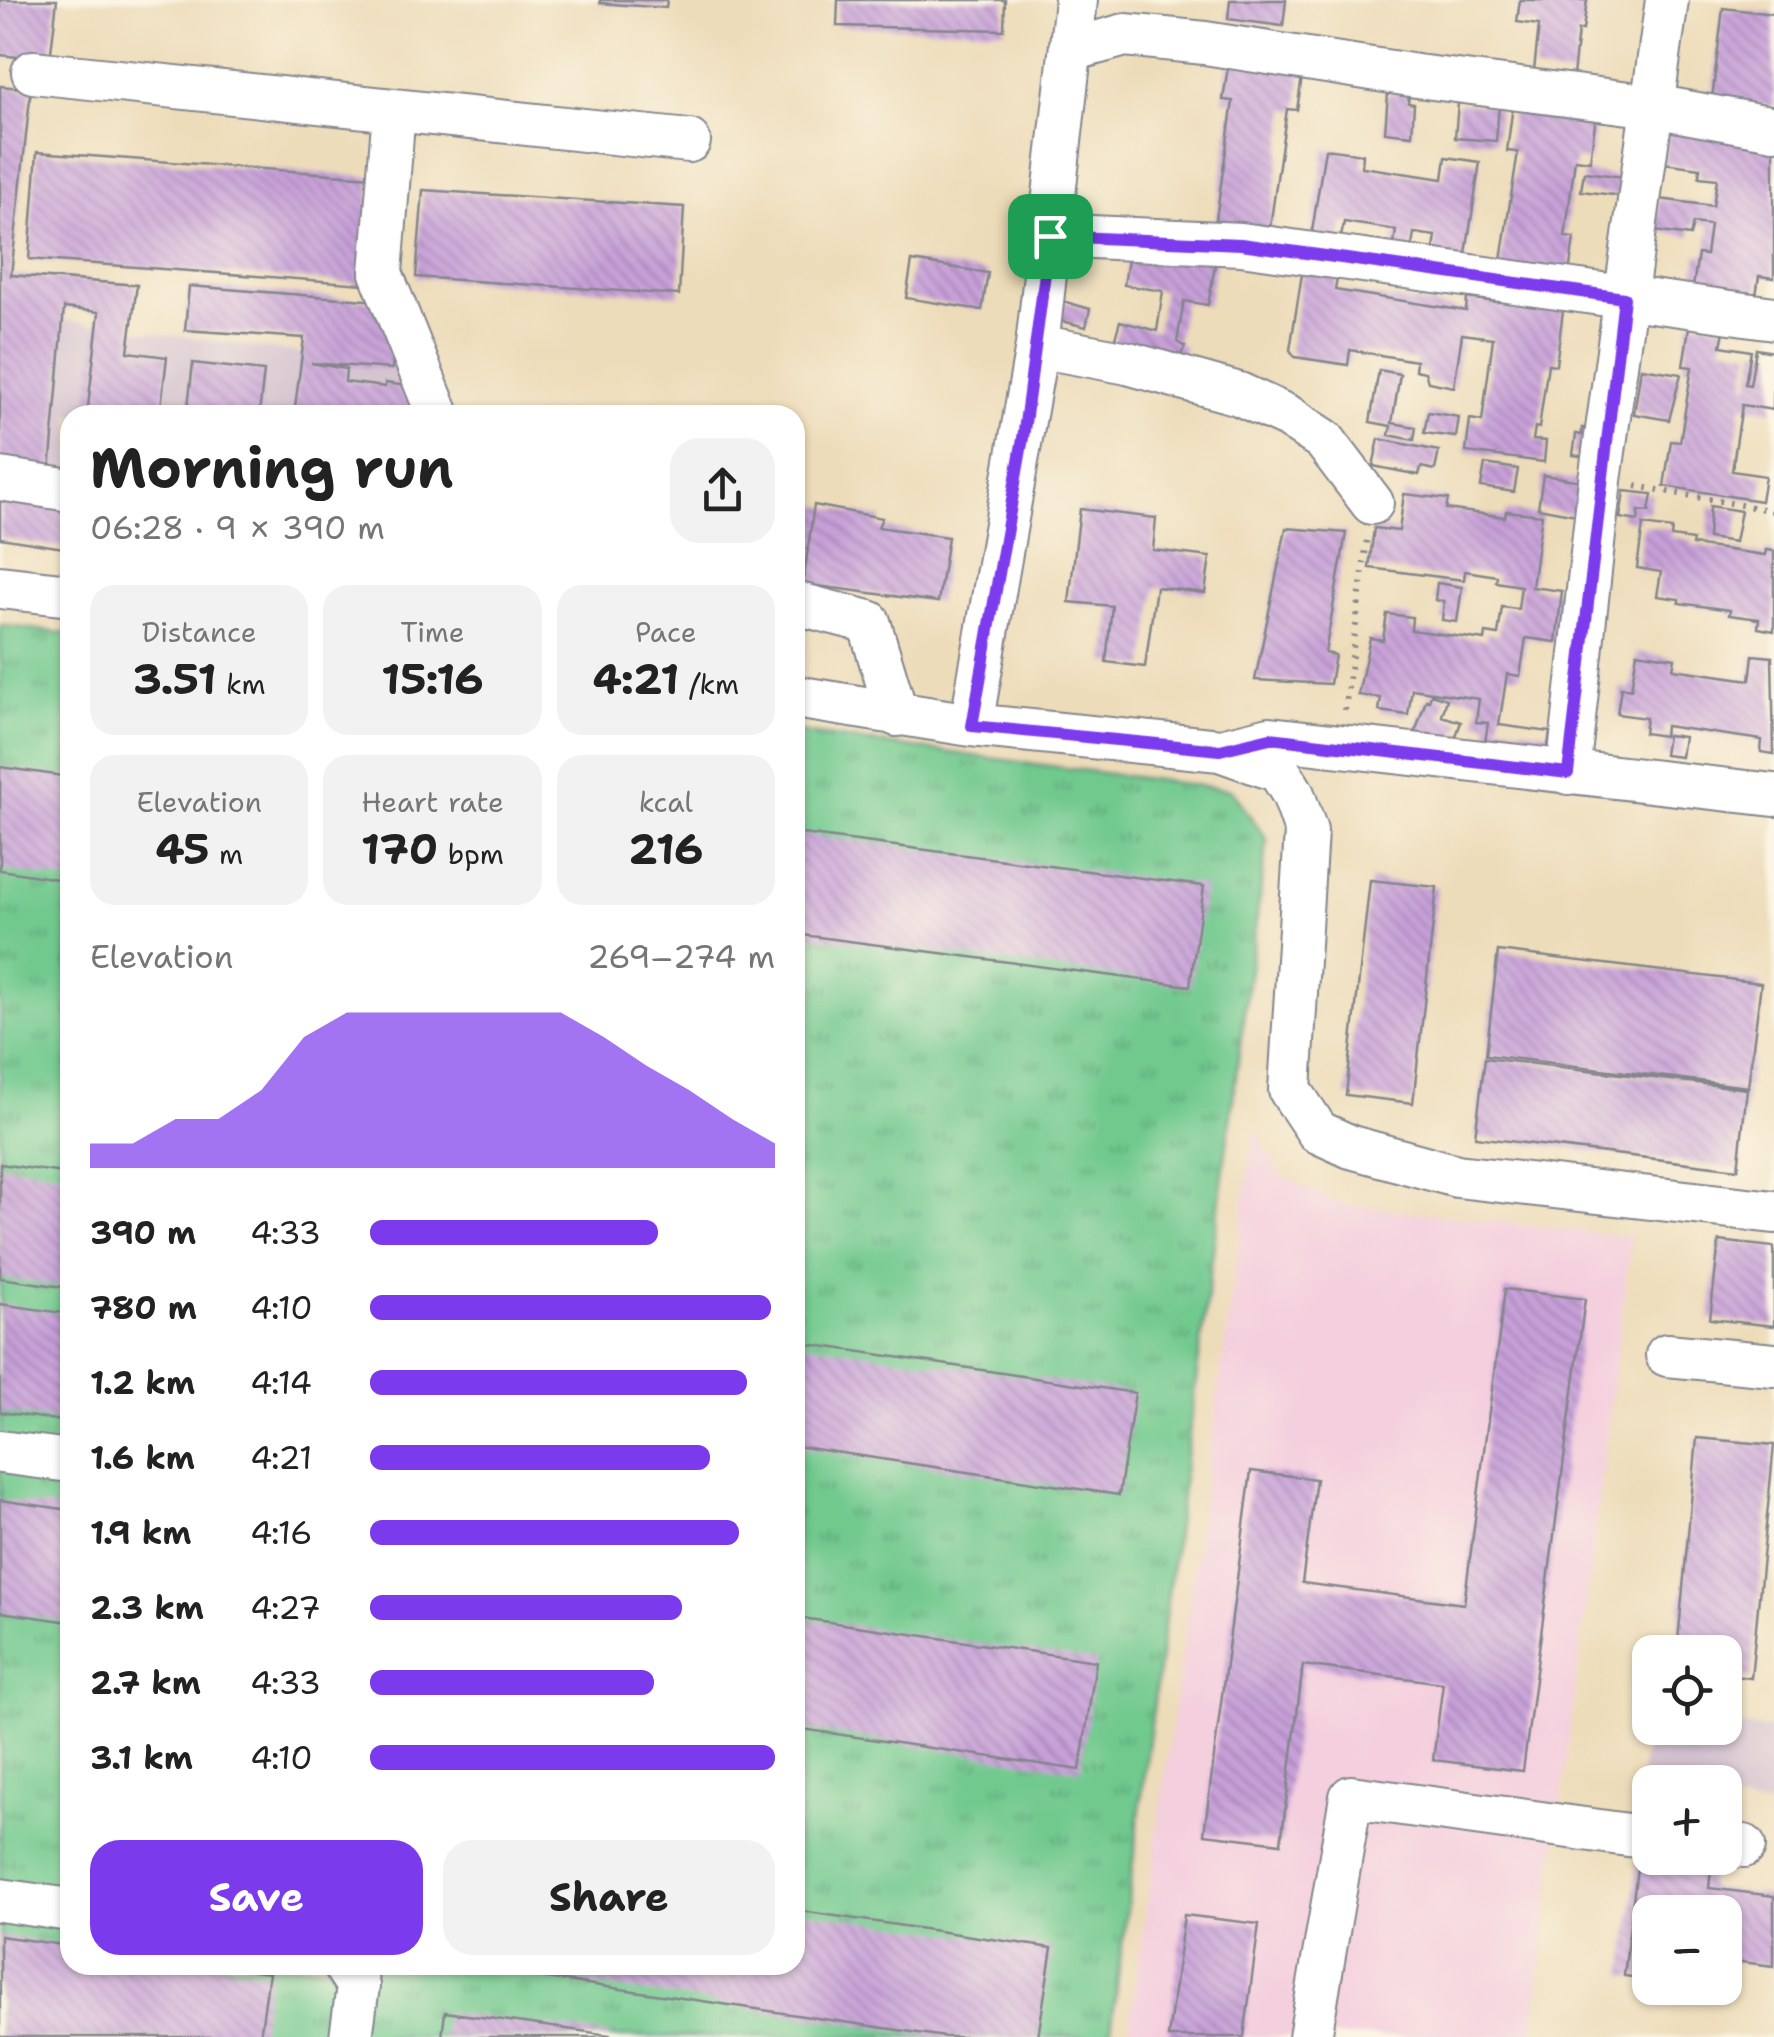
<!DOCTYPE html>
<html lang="en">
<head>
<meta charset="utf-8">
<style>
  :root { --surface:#fff; --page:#f2f2f2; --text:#222; --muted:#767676; --accent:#7c3aed }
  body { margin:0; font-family:"Shantell Sans",sans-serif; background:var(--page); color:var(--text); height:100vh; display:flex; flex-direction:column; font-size:38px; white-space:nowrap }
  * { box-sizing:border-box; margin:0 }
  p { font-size:32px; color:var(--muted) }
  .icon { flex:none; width:55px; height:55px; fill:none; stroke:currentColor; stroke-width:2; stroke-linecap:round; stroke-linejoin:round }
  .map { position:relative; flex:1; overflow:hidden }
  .panel { position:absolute; left:60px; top:405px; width:745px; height:1570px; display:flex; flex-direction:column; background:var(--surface); border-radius:30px; box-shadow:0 2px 8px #0004 }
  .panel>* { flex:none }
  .fabs { position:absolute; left:1632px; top:1635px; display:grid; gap:20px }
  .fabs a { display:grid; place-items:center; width:110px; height:110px; border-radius:20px; background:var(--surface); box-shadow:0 2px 8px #0004; font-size:50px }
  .pin { position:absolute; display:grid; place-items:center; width:85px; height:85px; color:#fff; margin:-42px; border-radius:20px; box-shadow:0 5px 15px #0006 }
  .round { display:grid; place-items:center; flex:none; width:105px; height:105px; border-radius:30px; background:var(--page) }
  .overview { display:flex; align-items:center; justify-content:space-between; height:170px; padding:0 30px }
  h1 { font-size:55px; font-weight:700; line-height:75px }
  .stats { display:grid; grid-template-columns:repeat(3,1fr); gap:15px; height:170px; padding:10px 30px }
  .stats div { display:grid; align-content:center; border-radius:25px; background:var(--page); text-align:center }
  .stats b { font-size:42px; font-weight:700 }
  .stats small { font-size:28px; font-weight:400 }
  .stats p { font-size:28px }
  .chart { height:280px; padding:20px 30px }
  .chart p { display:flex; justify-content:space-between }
  .chart svg { width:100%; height:180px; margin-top:10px; fill:var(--accent); opacity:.7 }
  .button { display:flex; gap:20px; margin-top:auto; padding:20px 30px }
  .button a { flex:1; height:115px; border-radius:30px; background:var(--accent); color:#fff; font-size:40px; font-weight:700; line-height:115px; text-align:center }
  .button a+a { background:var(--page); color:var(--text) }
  ul { padding:0 30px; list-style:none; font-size:32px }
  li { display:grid; grid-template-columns:160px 120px 1fr; align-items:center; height:75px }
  li i { height:25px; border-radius:12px; background:var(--accent) }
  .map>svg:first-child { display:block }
  .built { fill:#f4cfde }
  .industrial { fill:#d0bdce }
  .grass { fill:url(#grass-tufts); stroke:#467c76; stroke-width:2.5 }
  .building { fill:url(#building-back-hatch) }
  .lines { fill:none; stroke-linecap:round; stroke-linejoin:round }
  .minor-casing { stroke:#84868c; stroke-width:46 }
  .path { stroke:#84868c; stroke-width:6; stroke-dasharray:2.5 8; stroke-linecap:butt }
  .minor { stroke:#fff; stroke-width:42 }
  .route-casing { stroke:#fff; stroke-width:20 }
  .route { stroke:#7c3aed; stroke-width:12 }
</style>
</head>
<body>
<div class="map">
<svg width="1774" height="2037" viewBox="0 0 1774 2037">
  <defs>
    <pattern id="grass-tufts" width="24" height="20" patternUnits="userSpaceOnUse" patternTransform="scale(2.5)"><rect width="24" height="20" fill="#71c98e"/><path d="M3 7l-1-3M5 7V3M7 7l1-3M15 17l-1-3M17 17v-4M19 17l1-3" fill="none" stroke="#5ca477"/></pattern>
    <pattern id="building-back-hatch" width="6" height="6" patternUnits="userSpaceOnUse" patternTransform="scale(2.5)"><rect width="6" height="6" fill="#c8a0d9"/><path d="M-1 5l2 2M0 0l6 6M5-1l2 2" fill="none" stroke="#a283b3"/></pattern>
  </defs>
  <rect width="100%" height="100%" fill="#fcf5e5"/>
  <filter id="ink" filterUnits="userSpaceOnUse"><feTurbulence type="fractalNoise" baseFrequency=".01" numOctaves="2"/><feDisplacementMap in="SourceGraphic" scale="20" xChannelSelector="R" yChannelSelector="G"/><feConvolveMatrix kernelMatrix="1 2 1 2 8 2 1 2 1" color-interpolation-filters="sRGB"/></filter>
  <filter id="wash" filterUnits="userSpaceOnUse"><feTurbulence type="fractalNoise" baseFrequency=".0048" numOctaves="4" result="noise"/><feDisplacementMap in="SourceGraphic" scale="40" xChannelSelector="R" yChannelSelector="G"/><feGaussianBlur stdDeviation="2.25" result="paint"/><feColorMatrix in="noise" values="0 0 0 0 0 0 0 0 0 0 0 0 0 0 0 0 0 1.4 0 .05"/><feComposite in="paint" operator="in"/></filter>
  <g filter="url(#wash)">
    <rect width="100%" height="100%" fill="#eddcb9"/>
    <path class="built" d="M1255 1127 1278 1173 1336 1203 1631 1237 1532 2037H1128Z"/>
    <path class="industrial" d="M0 311 407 368 429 415H70V549L0 538Z
      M1649 1714 1650 1728H1725V1724L1774 1730V1807L1725 1801V1782H1650V1792L1639 1791Z"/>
    <path class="grass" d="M0 625 70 634V1965H795V732L1231 790 1267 839 1110 2037H0Z"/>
    <g id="blocks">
      <path class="building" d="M0 0H57L50 61 0 55Z
        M600 0H667L666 8 600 3Z
        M838 0H1005L1004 30 837 26Z
        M1230 0H1286L1283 26 1228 19Z
        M1520 0H1587L1583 30H1578L1573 76 1534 71 1539 25 1517 22Z
        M1723 8 1774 14V106L1712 99Z
        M1229 60 1303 70 1297 110 1287 109 1269 234 1215 226 1233 101 1223 100Z
        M0 86 31 89 11 275 137 285 128 352 167 357 160 415H87L99 312 64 308 50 471 0 467Z
        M1388 93 1409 94 1408 103 1414 104 1412 135 1385 132Z
        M1458 103 1499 106 1496 141 1455 138Z
        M1513 105 1596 116 1590 161 1575 159 1565 237 1574 238 1568 281 1499 272 1518 152 1507 151Z
        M1669 129 1774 142V278L1759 276 1754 308 1691 300 1698 254 1706 255 1710 225 1693 223 1690 236 1655 231 1659 199 1713 206 1717 179 1699 177 1700 168 1663 163Z
        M1325 149 1363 154 1362 167 1443 179 1446 157 1480 162 1464 267 1432 262 1436 236 1414 233 1410 260 1392 257 1396 230 1344 222 1340 242 1311 238Z
        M37 152 371 177 363 284 29 259Z
        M1584 172 1624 177 1622 196 1581 191Z
        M423 190 684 207 679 295 416 277Z
        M1129 253 1217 254 1208 305 1184 301 1177 342 1185 347 1176 364 1113 345 1120 321 1157 331 1163 291 1124 285Z
        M912 261 988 273 982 310 906 298Z
        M1304 261 1339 266 1335 290 1466 311 1467 298 1497 302 1498 295 1564 303 1556 365 1548 364 1539 428 1535 427 1533 440 1546 441 1544 462 1466 452 1470 419 1482 421 1493 338 1462 334 1454 387 1428 382 1425 372 1415 370 1416 361 1350 350 1348 365 1295 357 1290 350Z
        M189 286 390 302 395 338 392 369 311 363 346 369 345 382 385 387V383L407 386 422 415H294L304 338 185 330Z
        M1062 301 1090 309 1086 327 1057 320Z
        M1690 321 1725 326 1721 346 1751 351 1745 384 1750 385 1756 349 1774 352 1773 410 1742 405 1732 471 1765 476 1761 501 1664 486 1671 441 1680 442 1692 367 1683 366Z
        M193 363 264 371 259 415H187Z
        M1641 368 1681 374 1669 420 1634 414Z
        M1379 370 1400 374 1392 423 1416 427 1414 440 1389 435 1391 426 1370 422Z
        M1428 412 1459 417 1456 437 1424 433Z
        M1582 428 1590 429 1586 457 1573 455 1576 434 1582 435Z
        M1379 439 1439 451 1435 470 1421 467 1419 475 1373 466Z
        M1485 464 1518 469 1514 492 1481 487Z
        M1543 475 1582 481 1576 515 1538 508Z
        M1624 491 1652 494 1649 512 1639 511 1638 521 1620 518Z
        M1404 494 1448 499 1446 509 1505 517 1506 511 1542 515 1532 587 1562 591 1556 642 1526 638 1520 676 1507 674 1499 725 1550 732 1546 758 1484 749 1488 723 1476 722 1479 699 1412 689 1408 715 1379 711 1381 698 1358 695 1370 638 1383 640 1387 614 1412 617 1411 630 1485 640 1486 633 1498 635 1502 607 1518 609 1521 586 1496 582 1497 576 1465 571 1464 580 1369 568 1374 528 1399 531Z
        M0 497 70 508V549L0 538Z
        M814 505 882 518 878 527 948 537 938 602 803 584Z
        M1710 506 1741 511 1735 542 1708 538Z
        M1080 509 1156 518 1153 550 1210 557 1205 593 1156 587 1145 667 1106 662 1112 606 1069 602Z
        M1643 525 1672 529 1671 537 1693 540 1692 545 1765 555 1766 550 1774 551V631L1758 628 1759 619 1729 615 1730 610 1679 603V599L1657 596 1661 572 1637 568Z
        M1286 528 1346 533 1325 653 1335 655 1330 684 1255 680Z
        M1437 583 1462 587 1457 622 1442 620 1444 602 1435 600Z
        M1637 652 1675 658 1673 669 1750 680 1753 655 1772 657 1774 754 1761 752 1762 740 1665 726 1664 736 1644 733 1646 718 1617 714 1621 687 1631 689Z
        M1431 694 1447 699 1442 716 1461 722 1454 742 1415 733 1426 700 1429 701Z
        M1667 735 1684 737 1681 757 1664 755Z
        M0 767 70 777V881L0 870Z
        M795 833 1204 886 1190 986 795 934Z
        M1370 880 1437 887 1413 1103 1346 1095Z
        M1498 951 1761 983 1748 1087 1486 1055Z
        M1485 1058 1747 1089 1738 1169 1475 1137Z
        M0 1164 70 1174V1288L0 1278Z
        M1719 1241 1774 1247V1326L1710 1319Z
        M1505 1289 1585 1299 1523 1771 1433 1760 1443 1683 1303 1665 1281 1843 1204 1834 1251 1471 1316 1479 1302 1583 1464 1604Z
        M0 1304 70 1314V1422L0 1412Z
        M795 1342 1135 1393 1119 1495 795 1446Z
        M1697 1438 1774 1445 1751 1678 1725 1675V1652H1677Z
        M0 1500 70 1510V1622L0 1612Z
        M795 1617 1096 1661 1080 1770 795 1728Z
        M1639 1851 1650 1858 1712 1860 1709 1888 1774 1896V1966L1725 1960V1912H1650V1979L1624 1976Z
        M795 1910 1052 1948 1038 2037H945L472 1967 795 1965Z
        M1184 1915 1259 1924 1244 2037H1168Z
        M0 1936 70 1946V1965H210L269 1973 260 2037H0Z
        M445 2012 610 2035V2037H442Z"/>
    </g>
  </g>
  <g filter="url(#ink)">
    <use href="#blocks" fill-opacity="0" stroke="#84868c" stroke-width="2.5"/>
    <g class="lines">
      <g class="minor-casing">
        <path id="minor" d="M1071 50 1125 35 1205 43 1417 76 1653 106 1774 128
          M33 72 689 141
          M394 110 381 273 438 415
          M1049 235 1241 244 1774 318
          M1037 346 1128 363 1239 394 1287 416 1324 440 1372 503
          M0 479 70 490
          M0 587 70 595
          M795 603 869 622 897 715
          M795 697 971 725 1220 750 1279 771 1293 794 1306 831 1290 1090 1318 1132 1351 1147 1457 1176 1774 1212
          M971 725 1037 346 1076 0
          M1221 750 1270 738 1774 795
          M1568 773 1600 480 1667 0
          M1667 1355 1774 1365
          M0 1452 70 1461
          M1725 1844 1744 1846
          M0 1900 70 1910
          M344 1965 358 1986 351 2037
          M1310 2037 1351 1797 1650 1838"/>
      </g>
      <path class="path" d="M1636 486 1774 511
        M1345 710 1367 539"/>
      <use href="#minor" class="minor"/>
    </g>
  </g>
  <g class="lines" filter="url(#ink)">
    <g class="route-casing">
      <path id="route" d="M1050 236 1241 244 1624 298 1568 773 1270 738 1220 750 972 726 1023 438Z"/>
    </g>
    <use href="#route" class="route"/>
  </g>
</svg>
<div class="fabs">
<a><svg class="icon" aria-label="locate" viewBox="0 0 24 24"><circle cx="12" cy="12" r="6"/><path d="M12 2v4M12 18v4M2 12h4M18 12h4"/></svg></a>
<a>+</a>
<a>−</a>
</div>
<div class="pin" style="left:1050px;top:236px;background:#1e9e55"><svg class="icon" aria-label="arrive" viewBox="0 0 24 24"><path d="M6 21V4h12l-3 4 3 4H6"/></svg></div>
<section class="panel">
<div class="overview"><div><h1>Morning run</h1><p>06:28 · 9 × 390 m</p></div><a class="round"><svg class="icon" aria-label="share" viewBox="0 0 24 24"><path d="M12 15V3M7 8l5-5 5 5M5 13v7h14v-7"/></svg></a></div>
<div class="stats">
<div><p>Distance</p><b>3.51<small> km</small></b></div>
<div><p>Time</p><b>15:16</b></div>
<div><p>Pace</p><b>4:21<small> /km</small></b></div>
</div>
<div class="stats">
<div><p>Elevation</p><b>45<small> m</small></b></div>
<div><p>Heart rate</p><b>170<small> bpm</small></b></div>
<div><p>kcal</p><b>216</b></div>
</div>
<div class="chart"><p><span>Elevation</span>269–274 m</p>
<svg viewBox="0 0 160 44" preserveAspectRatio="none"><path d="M0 44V38L10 38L20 32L30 32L40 25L50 12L60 6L70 6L80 6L90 6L100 6L110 6L120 12L130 19L140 25L150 32L160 38V44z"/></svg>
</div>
<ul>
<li><b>390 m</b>4:33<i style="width:71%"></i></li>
<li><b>780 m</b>4:10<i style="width:99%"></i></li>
<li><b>1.2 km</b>4:14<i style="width:93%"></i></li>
<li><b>1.6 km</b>4:21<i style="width:84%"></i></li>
<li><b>1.9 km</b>4:16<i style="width:91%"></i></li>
<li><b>2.3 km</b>4:27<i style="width:77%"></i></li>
<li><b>2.7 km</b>4:33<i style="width:70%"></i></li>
<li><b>3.1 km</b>4:10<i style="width:100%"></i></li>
</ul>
<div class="button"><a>Save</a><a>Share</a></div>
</section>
</div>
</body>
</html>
